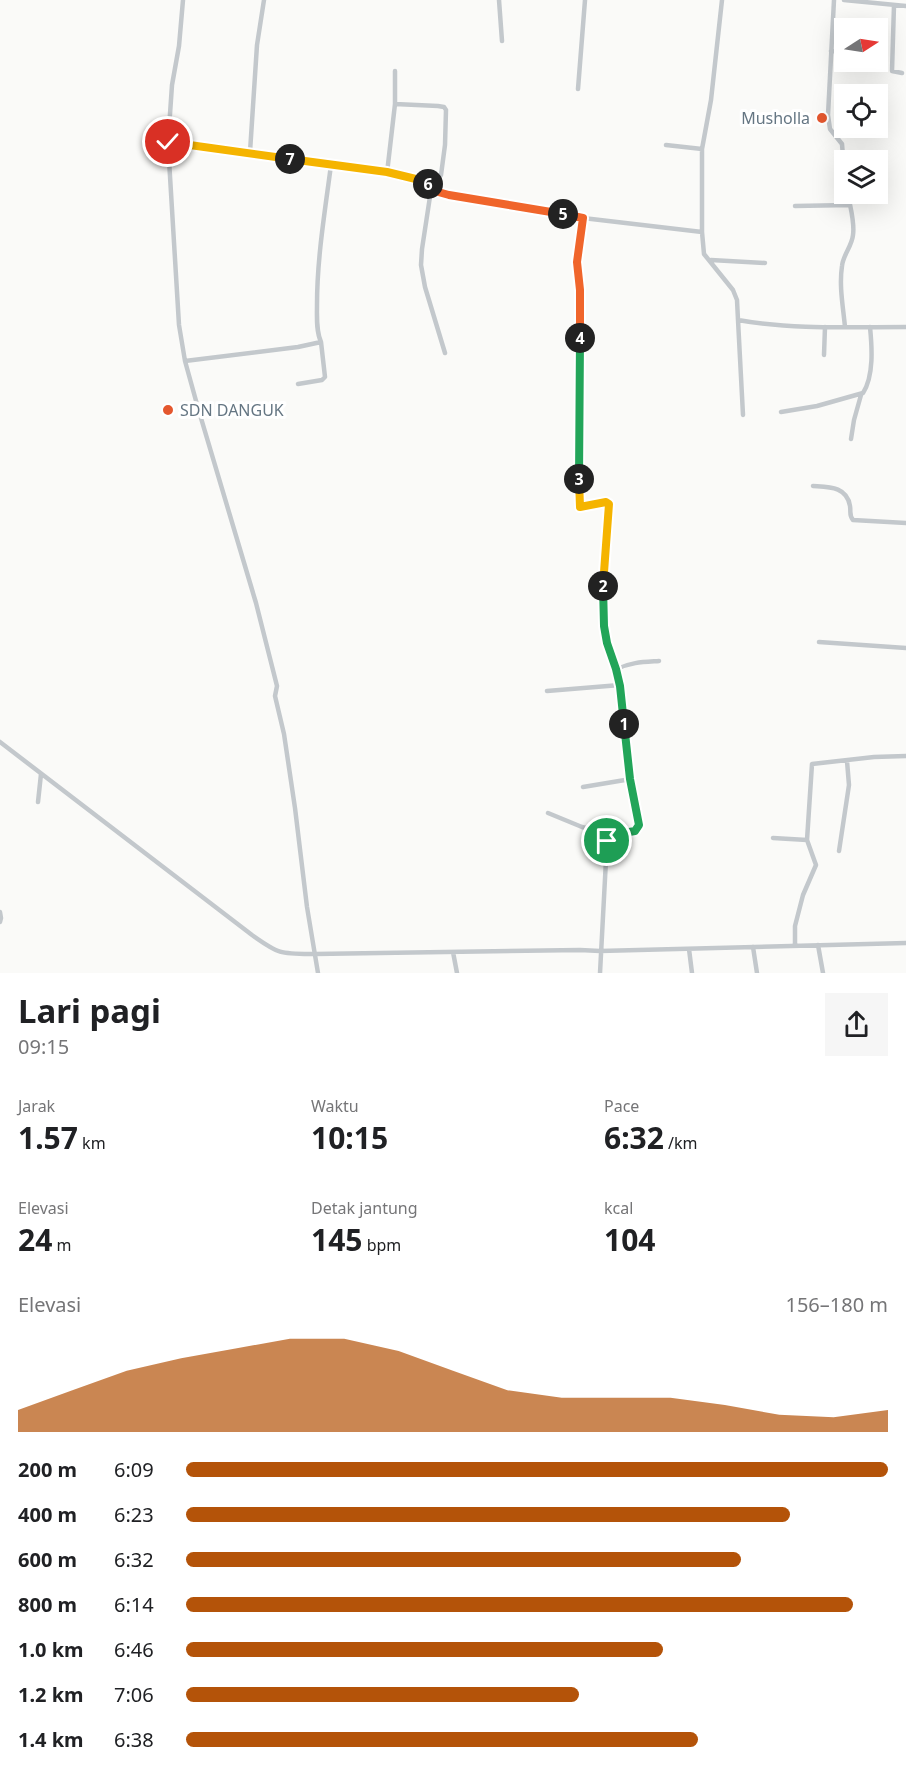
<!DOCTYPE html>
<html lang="id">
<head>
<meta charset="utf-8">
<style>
  :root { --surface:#fff; --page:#f6f6f6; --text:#202124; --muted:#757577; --accent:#b45309 }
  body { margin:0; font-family:"Noto Sans",sans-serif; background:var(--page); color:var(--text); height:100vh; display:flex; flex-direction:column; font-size:22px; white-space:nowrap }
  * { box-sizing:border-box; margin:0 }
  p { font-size:20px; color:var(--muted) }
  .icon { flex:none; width:33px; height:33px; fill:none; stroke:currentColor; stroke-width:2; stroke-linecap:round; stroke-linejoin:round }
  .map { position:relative; height:973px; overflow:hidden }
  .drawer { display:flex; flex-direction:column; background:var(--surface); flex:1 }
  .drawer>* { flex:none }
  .needle { width:39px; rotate:78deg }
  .controls { position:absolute; left:834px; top:18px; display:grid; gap:12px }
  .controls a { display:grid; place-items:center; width:54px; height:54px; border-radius:0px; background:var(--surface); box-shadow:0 6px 24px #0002; font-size:30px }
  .pin { position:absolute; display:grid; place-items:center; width:51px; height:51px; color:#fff; margin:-26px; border:3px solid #fff; border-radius:50%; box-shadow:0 2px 6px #0007 }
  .km { position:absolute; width:30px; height:30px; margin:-15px; border-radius:50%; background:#222; color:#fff; font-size:16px; line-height:30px; text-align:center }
  .round { display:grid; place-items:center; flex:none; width:63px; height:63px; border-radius:0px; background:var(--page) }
  .summary { display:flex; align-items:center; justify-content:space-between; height:102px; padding:0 18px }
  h1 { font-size:33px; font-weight:700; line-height:45px }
  .metrics { display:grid; grid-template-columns:repeat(3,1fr); gap:9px; height:102px; padding:6px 18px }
  .metrics div { display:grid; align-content:center }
  .metrics b { font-size:30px; font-weight:700 }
  .metrics small { font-size:16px; font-weight:400 }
  .metrics p { font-size:16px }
  .chart { height:168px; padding:12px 18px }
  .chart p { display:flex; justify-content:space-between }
  .chart svg { width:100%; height:108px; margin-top:6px; fill:var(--accent); opacity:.7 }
  ul { padding:0 18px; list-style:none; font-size:20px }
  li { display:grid; grid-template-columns:96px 72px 1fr; align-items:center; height:45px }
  li i { height:15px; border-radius:8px; background:var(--accent) }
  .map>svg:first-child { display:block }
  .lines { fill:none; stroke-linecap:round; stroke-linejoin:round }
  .minor { stroke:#c3c8cc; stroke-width:4.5 }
  .split-1-casing { stroke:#fff; stroke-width:12 }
  .split-2-casing { stroke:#fff; stroke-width:12 }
  .split-3-casing { stroke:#fff; stroke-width:12 }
  .split-4-casing { stroke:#fff; stroke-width:12 }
  .split-5-casing { stroke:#fff; stroke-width:12 }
  .split-6-casing { stroke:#fff; stroke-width:12 }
  .split-7-casing { stroke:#fff; stroke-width:12 }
  .split-8-casing { stroke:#fff; stroke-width:12 }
  .split-1 { stroke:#22a559; stroke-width:8 }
  .split-2 { stroke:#22a559; stroke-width:8 }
  .split-3 { stroke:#f5b400; stroke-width:8 }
  .split-4 { stroke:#22a559; stroke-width:8 }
  .split-5 { stroke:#f0652b; stroke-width:8 }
  .split-6 { stroke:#f0652b; stroke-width:8 }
  .split-7 { stroke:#f5b400; stroke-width:8 }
  .split-8 { stroke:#f5b400; stroke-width:8 }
  .poi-dot { fill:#e4572e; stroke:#fff; stroke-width:2 }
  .labels { text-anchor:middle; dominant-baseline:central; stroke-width:6; stroke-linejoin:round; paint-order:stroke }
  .poi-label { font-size:16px; fill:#657683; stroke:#fff; text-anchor:end }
</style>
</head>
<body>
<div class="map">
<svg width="906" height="973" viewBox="0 0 906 973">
  <rect width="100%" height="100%" fill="#fafaf8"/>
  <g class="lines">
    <path class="minor" d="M183 0 179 46 172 85 168 143 179 325 185 361 198 408 256 603 277 686 275 696 284 734 295 808 307 907 318 973
      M499 0 502 41
      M722 0 711 100 702 149V232L704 254 733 290 737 300 738 320C793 330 850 327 906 327
      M834 0 828 115 830 129 842 144 844 169
      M844 0 906 6
      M894 5 892 71 902 73
      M831 51 844 52
      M578 89 585 0
      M395 104 438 106 444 107 446 110 445 145 441 175 431 190 422 249 421 265 425 287 445 353
      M168 143 250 152 387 173 424 181 431 190 449 195 583 218 702 232
      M666 145 702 149
      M250 152 257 45 264 0
      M387 173 395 104V71
      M795 206 850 205
      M583 218 577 262 580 290 579 505 582 507 606 502 609 504 603 576 604 626 607 643 617 669 620 685 631 779 639 820V825L635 831 612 835 607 841 600 973
      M711 260 765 263
      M738 320 743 415
      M845 327C843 306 839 286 842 266 843 255 852 246 853 235 855 222 850 207 848 194
      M824 355 825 327
      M185 361 298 347 321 342C316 331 317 317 317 305 317 258 325 211 331 165
      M298 384 322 380 325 377 321 342
      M781 412 817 406 863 393C874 376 872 347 870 327
      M851 439 854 420 861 395
      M813 486C828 487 847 486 850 506 851 513 849 515 853 520L906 523
      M819 642 906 648
      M617 669C631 662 644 662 659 661
      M547 691 620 685
      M0 742 252 935C280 955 281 954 315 954L580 950 600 951 906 943
      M583 787 631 779
      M38 802 41 774
      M548 813 582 827 612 835
      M773 838 807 840
      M839 851 849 785 847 761
      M0 912 1 918 0 922
      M795 945V926L803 895 816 865 807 840 812 764 874 757 906 756
      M818 945 823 973
      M753 947 757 973
      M689 949 692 973
      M453 952 457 973"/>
  </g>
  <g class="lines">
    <g class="split-1-casing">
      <path id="split-1" d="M607 841 612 835 635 831 639 825 630 779 624 724"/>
    </g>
    <g class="split-2-casing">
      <path id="split-2" d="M603 586 604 626 607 643 616 669 620 686 624 724"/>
    </g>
    <g class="split-3-casing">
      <path id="split-3" d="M579 479 580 507 606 502 609 504 603 586"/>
    </g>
    <g class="split-4-casing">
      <path id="split-4" d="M579 479 580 338"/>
    </g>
    <g class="split-5-casing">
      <path id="split-5" d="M563 214 583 218 577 262 580 290V338"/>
    </g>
    <g class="split-6-casing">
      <path id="split-6" d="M428 184 431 190 449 195 563 214"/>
    </g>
    <g class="split-7-casing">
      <path id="split-7" d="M290 159 387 172 424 181 428 184"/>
    </g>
    <g class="split-8-casing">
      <path id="split-8" d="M168 142 290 159"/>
    </g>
    <use href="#split-1" class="split-1"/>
    <use href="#split-2" class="split-2"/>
    <use href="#split-3" class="split-3"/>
    <use href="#split-4" class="split-4"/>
    <use href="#split-5" class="split-5"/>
    <use href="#split-6" class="split-6"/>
    <use href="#split-7" class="split-7"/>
    <use href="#split-8" class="split-8"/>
  </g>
  <g class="poi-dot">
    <circle cx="822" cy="118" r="6"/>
    <circle cx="168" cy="410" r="6"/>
  </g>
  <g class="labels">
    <g class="poi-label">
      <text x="810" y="118">Musholla</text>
      <text x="180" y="410" text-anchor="start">SDN DANGUK</text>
    </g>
  </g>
</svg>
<div class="controls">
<a><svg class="needle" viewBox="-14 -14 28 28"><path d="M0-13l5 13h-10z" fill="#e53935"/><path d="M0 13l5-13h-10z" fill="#757577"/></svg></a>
<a><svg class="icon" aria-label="locate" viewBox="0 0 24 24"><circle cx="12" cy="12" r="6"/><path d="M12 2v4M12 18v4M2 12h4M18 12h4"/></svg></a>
<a><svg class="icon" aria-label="layers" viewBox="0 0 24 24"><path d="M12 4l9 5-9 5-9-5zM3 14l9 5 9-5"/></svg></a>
</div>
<div class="pin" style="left:607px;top:841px;background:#1e9e55"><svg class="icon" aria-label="arrive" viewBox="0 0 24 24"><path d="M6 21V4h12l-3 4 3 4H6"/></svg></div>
<div class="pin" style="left:168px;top:142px;background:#d93025"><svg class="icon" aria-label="check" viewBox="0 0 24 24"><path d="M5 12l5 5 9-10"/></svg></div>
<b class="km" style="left:624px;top:724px">1</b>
<b class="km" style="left:603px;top:586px">2</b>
<b class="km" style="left:579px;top:479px">3</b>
<b class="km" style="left:580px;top:338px">4</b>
<b class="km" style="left:563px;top:214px">5</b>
<b class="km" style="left:428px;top:184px">6</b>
<b class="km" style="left:290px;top:159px">7</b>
</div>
<section class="drawer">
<div class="summary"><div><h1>Lari pagi</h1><p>09:15</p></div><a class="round"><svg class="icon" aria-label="share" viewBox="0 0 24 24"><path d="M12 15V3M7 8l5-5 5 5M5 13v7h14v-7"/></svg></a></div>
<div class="metrics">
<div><p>Jarak</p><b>1.57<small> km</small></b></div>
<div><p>Waktu</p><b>10:15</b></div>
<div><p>Pace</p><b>6:32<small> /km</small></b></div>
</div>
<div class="metrics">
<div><p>Elevasi</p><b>24<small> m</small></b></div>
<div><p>Detak jantung</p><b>145<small> bpm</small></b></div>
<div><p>kcal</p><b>104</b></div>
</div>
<div class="chart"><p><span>Elevasi</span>156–180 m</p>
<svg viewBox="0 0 160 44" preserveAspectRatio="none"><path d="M0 44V35L10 27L20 19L30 14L40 10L50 6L60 6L70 11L80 19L90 27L100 30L110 30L120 30L130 33L140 37L150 38L160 35V44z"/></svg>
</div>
<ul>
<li><b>200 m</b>6:09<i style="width:100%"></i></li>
<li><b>400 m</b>6:23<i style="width:86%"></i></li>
<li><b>600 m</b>6:32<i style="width:79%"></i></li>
<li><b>800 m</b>6:14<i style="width:95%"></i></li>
<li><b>1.0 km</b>6:46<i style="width:68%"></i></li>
<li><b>1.2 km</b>7:06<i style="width:56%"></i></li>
<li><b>1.4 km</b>6:38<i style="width:73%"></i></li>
</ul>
</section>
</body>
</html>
